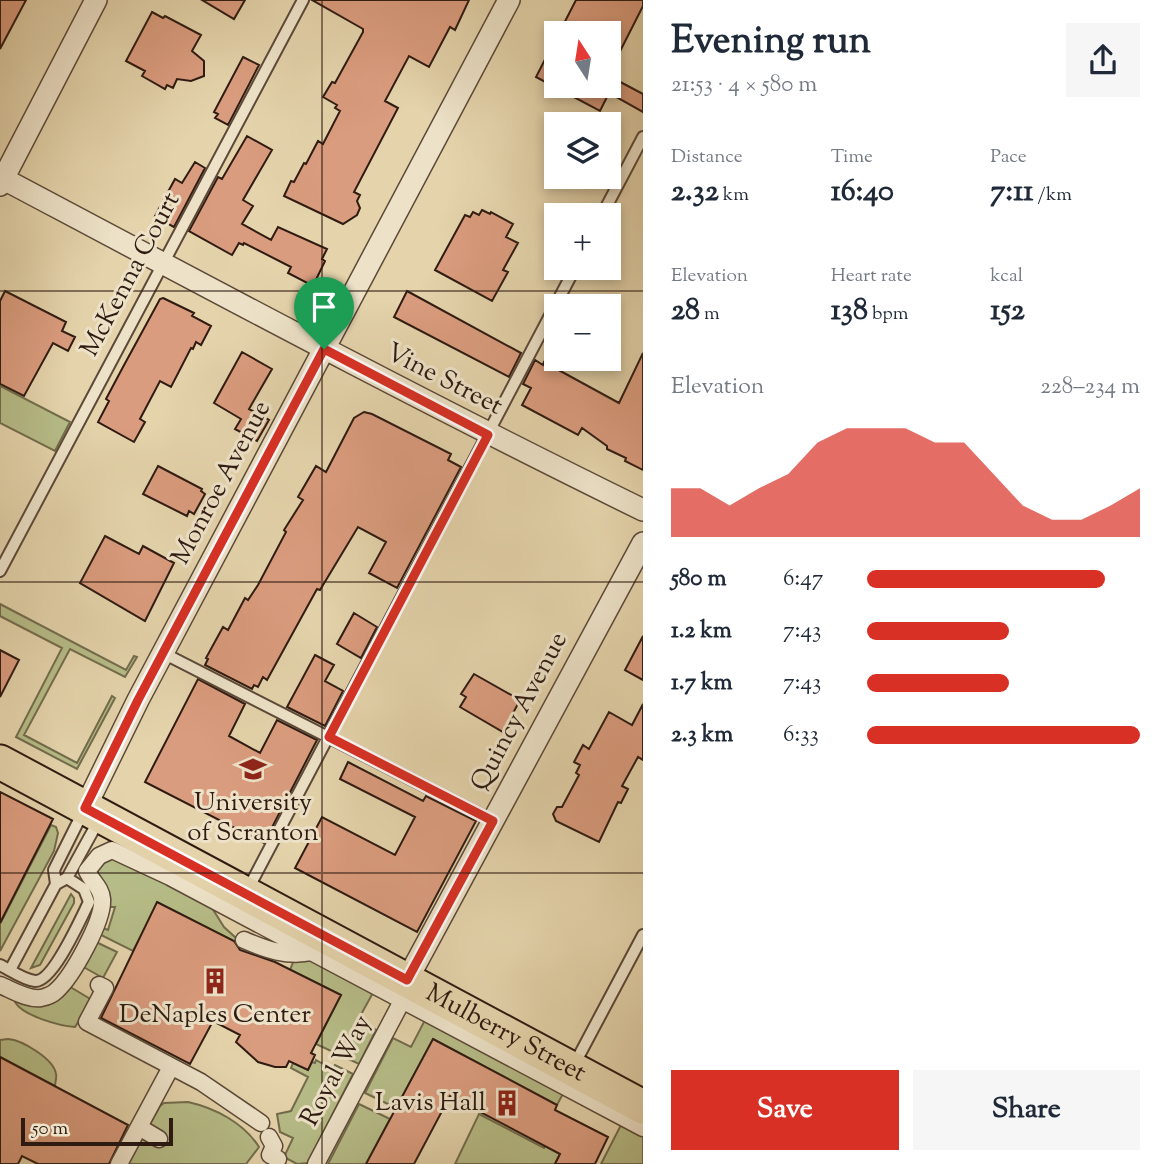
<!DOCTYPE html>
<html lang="en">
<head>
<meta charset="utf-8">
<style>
  :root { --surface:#fff; --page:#f6f6f7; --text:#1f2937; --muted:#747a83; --accent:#d93025 }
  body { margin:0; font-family:"Sorts Mill Goudy",serif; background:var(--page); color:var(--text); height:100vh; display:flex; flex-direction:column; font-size:26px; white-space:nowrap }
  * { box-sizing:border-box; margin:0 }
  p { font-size:23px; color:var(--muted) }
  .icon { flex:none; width:38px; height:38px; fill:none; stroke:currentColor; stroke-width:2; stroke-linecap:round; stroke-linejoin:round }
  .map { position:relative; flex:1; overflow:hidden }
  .sheet { display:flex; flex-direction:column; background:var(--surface); width:525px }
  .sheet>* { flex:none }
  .needle { width:46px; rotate:348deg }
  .fabs { position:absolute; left:544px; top:21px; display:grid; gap:14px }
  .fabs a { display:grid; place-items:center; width:77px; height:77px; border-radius:0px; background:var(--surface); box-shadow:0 4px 10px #0003; font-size:35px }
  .scale { position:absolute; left:21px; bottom:18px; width:152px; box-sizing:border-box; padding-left:7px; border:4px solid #2f1b12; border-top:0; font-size:19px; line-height:24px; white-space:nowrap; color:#2f1b12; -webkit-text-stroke:5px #ede2c8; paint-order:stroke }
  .pin { position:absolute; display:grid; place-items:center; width:60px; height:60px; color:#fff; margin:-72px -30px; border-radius:50% 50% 50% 0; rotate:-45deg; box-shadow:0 0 7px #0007 }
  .pin .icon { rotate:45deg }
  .round { display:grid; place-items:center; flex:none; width:74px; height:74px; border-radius:0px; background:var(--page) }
  .overview { display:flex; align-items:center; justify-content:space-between; height:119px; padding:0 28px }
  h1 { font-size:38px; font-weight:700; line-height:52px }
  .figures { display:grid; grid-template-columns:repeat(3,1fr); gap:10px; height:119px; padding:7px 28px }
  .figures div { display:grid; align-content:center }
  .figures b { font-size:30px; font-weight:700 }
  .figures small { font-size:19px; font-weight:400 }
  .figures p { font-size:19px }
  .chart { height:196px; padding:14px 28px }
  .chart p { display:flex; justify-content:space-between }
  .chart svg { width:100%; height:126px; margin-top:7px; fill:var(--accent); opacity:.7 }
  .primary-button { display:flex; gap:14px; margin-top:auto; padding:14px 28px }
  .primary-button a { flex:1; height:80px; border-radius:0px; background:var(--accent); color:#fff; font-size:28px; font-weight:700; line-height:80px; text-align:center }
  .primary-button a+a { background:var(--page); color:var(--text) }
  ul { padding:0 28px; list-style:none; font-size:23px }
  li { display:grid; grid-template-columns:112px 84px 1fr; align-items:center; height:52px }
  li i { height:18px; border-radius:9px; background:var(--accent) }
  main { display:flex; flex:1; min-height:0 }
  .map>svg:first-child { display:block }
  .green { fill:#b6bc87; stroke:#726c4c; stroke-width:2 }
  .building { fill:#da9c7e; stroke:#2f1b12; stroke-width:2 }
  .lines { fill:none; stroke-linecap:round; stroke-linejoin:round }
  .service-casing { stroke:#5c4938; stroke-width:14 }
  .pedestrian-casing { stroke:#5c4938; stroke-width:19 }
  .minor-casing { stroke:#5c4938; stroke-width:24 }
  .primary-casing { stroke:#2f1b12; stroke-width:37 }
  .service { stroke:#ede2c8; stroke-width:10 }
  .pedestrian { stroke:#ede2c8; stroke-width:16 }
  .minor { stroke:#ede2c8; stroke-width:21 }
  .primary { stroke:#e4d3ab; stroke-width:33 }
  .route-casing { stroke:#fff; stroke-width:14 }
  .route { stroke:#d93025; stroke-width:9 }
  .grid { fill:none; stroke:#2f1b12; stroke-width:2; stroke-opacity:0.55 }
  .labels { text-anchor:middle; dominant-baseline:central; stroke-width:6; stroke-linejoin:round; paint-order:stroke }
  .street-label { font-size:26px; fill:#2f1b12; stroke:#ede2c8 }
  .poi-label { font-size:26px; fill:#2f1b12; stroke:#ede2c8 }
</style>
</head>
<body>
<main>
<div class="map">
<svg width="643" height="1164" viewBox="0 0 643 1164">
  <rect width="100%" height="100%" fill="#e4d3ab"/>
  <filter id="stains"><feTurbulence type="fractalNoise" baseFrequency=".00286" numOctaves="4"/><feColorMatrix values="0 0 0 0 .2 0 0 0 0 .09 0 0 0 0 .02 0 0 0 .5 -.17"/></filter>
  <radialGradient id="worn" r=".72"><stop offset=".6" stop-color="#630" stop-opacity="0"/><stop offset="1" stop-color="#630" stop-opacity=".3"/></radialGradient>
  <path class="green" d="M0 386 70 422 55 451 0 423Z
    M0 604 126 670 134 656 137 657 125 677 70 649 24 735 77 763 112 696 115 698 77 769 16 737 62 648 0 616Z
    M51 825 56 827 58 833 54 851 0 951V924Z
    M119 857 212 908 224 927 247 948 158 903 133 951 101 935 99 932 100 927 108 930 115 907H109C106 898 91 867 101 861 105 858 115 858 119 857Z
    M71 894 74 898V903L40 965 31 968Z
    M96 942 117 952 103 978 80 965Z
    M312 959 374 991 358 1020 376 1030 359 1064 316 1044 341 995 290 970 294 960Z
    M67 985 92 1000 75 1027C60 1026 23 1016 15 1002L17 998Z
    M426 1018 565 1090 557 1105 433 1039 396 1108 365 1093 393 1038 411 1047Z
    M8 1039C22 1040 54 1059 56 1074 57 1076 55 1084 55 1086L0 1057V1040Z
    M316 1060 332 1069 335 1065 353 1074 308 1163 297 1164 284 1157 293 1138 280 1132 277 1114 291 1111 308 1077 291 1068 293 1063 308 1070 312 1062 315 1063Z
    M188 1102C215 1108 244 1123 259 1147L246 1164H128L160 1106 164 1103Z
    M359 1104 390 1119 366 1164H328Z
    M479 1114 544 1148 561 1117 574 1124 555 1164H455Z
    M623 1121 643 1131V1164H601Z"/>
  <path class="building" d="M0 0H26L0 49Z
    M202 0H245L234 19Z
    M312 0H469L455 30 450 27 429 67 409 56 385 101 398 108 354 192 360 195 357 201 360 208 357 215 343 224 284 196 291 181 294 182 304 163 306 164 318 141 323 144 340 111 335 108 337 105 323 97 332 82 335 83 363 32V29Z
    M576 0H643V6L609 73V33H559Z
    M152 12 163 18 165 16 201 35 192 51 204 61V76L191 81 177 79 173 88 167 85 165 89 142 76 145 71 126 61Z
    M556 38V86H609V76L643 94V112L609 93 600 111 536 77Z
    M243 57 259 65 228 125 215 118 218 114 214 112Z
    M247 136 272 150 243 200 253 206 242 224 271 240 278 227 327 249 322 259 325 261 313 286 288 273 291 267 244 243 243 245 239 243 232 255 189 231 218 177 222 179Z
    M195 162 205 168 174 227 155 216 175 179 182 183Z
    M482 210 490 214 491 212 513 224 506 237 518 243 503 270 508 272 492 301 435 270 465 215 470 217 473 212 479 215Z
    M5 291 66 322 62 331 75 337 68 351 53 343 24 396 0 384V301Z
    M407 291 521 353 509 377 394 317Z
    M163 298 194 313 192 316 211 326 201 345 196 342 193 349 191 348 171 387 160 381 140 419 145 422 134 442 98 422 109 401 106 399 123 367 160 299Z
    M242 352 272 369 249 409 269 420 257 441 235 429 241 419 214 403Z
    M643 353V470L625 461 626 458 607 449V446L582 428 578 435 522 405 531 388 523 384 535 360 543 365 544 362 619 403Z
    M364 412 372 414 451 454 448 460 461 467 397 588 369 573 386 542 358 527 320 590 317 589 267 680 263 677 258 687 254 685 252 689 205 665 208 659 206 658 223 627 228 630 245 598 248 600 258 585 286 532 284 530 303 500 298 497 316 466 326 472 354 418Z
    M158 466 202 489 201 491 205 494 194 514 189 511 187 516 143 494Z
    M105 536 139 554 143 546 174 563 145 621 80 583Z
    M354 613 377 627 361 658 337 644Z
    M643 636V680L625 670Z
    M0 650 19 660 0 697Z
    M315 655 334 665 325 681 343 691 325 726 287 707Z
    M474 674 520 700 503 732 460 707 466 697 461 694Z
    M198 679 245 704 229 736 260 753 277 720 317 740 264 843 145 782Z
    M643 704V760L638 757 622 786 628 789 621 803 618 802 599 842 556 821 553 814 557 807H562L579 775 576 773 580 765 574 762 583 745 589 749 609 712 632 725Z
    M348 762 423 801 426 796 476 821 417 932 295 868 322 817 395 855 415 817 340 779Z
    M0 792 53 819 0 923Z
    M157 902 234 941 240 950 275 962 341 995 311 1053 315 1055 308 1070 289 1061 286 1067H275L258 1062 236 1042 240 1035 213 1021 190 1064 101 1018Z
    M433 1039 557 1105 555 1110 608 1137 595 1164H555L560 1154 450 1096 414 1164H366Z
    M0 1057 128 1125 109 1164H38L22 1156 18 1164H0Z"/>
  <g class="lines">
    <g class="service-casing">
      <path id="service" d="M602 215 643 137
        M0 571 303 0
        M163 653 493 821
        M56 884 54 870 84 810
        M247 891 575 268
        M0 965C10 970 24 980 35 981 53 982 81 918 89 902L84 889 67 878
        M10 970 56 884 67 878 100 818
        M573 1067 643 935"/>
    </g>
    <g class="pedestrian-casing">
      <path id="pedestrian" d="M244 940C267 950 287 957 312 952
        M0 985C12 990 28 1000 41 998 46 997 53 994 56 991 72 977 104 920 102 899 101 887 92 882 87 871L99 856 112 850 170 877 643 1128
        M99 985 105 988 87 1022 201 1082 261 1123
        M139 1127 159 1139
        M269 1137 274 1146 270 1155 278 1159
        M119 1164 171 1067
        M316 1164 402 1001"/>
    </g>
    <g class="minor-casing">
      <path id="minor" d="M0 177C213 290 426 404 643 510
        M0 185 96 0
        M85 808 138 700 509 0
        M407 980 643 543"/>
    </g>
    <g class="primary-casing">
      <g id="primary">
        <path id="s1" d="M0 762 643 1107"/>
      </g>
    </g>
    <use href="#service" class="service"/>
    <use href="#pedestrian" class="pedestrian"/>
    <use href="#minor" class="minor"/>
    <use href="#primary" class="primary"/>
  </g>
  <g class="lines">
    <g class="route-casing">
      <path id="route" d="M324 349 488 435 329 737 493 821 407 980 85 808 138 700Z"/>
    </g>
    <use href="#route" class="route"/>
  </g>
  <path class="grid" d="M322 0V1164M0 291H643M0 582H643M0 873H643"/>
  <defs>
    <g id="university-bare" transform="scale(2.1)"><path d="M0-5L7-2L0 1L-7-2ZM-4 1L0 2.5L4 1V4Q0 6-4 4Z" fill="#8f2418" stroke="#ede2c8" stroke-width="2.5" paint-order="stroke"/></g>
    <g id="building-bare" transform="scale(2.1)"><path d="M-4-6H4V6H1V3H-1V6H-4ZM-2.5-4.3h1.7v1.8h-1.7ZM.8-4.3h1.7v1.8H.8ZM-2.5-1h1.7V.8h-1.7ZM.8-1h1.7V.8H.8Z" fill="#8f2418" stroke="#ede2c8" stroke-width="2.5" paint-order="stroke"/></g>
  </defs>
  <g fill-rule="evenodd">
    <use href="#university-bare" x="253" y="769"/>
    <use href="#building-bare" x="215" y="981"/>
    <use href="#building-bare" x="507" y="1103"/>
  </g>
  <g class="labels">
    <g class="street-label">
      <text transform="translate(131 275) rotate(-62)">McKenna Court</text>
      <text transform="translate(444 380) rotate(27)">Vine Street</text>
      <text transform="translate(222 483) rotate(-62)">Monroe Avenue</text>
      <text transform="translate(520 712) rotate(-62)">Quincy Avenue</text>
      <text stroke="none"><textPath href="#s1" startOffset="574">Mulberry Street</textPath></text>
      <text transform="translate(337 1071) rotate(-62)">Royal Way</text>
    </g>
    <g class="poi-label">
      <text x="253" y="803">University<tspan x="253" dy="30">of Scranton</tspan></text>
      <text x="215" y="1015">DeNaples Center</text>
      <text x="486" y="1103" text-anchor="end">Lavis Hall</text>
    </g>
  </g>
  <rect width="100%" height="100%" filter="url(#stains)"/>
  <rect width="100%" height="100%" fill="url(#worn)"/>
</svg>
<div class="fabs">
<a><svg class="needle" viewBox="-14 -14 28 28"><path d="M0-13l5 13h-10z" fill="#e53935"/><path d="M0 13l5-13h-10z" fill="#747a83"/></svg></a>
<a><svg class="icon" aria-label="layers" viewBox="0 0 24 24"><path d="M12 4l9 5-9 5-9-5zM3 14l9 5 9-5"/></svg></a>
<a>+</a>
<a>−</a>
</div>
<div class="scale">50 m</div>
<div class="pin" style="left:324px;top:349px;background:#1e9e55"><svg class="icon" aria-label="arrive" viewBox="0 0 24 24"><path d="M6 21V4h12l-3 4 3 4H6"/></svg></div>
</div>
<section class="sheet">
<div class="overview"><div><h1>Evening run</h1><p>21:53 · 4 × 580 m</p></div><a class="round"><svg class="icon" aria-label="share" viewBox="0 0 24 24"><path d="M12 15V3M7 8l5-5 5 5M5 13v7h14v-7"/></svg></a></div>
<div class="figures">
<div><p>Distance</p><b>2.32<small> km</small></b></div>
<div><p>Time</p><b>16:40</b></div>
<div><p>Pace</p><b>7:11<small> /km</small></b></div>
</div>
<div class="figures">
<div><p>Elevation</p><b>28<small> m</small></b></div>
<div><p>Heart rate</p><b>138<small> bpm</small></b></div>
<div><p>kcal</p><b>152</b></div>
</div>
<div class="chart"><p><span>Elevation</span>228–234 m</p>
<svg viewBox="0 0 160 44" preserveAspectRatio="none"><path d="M0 44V27L10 27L20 33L30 27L40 22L50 11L60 6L70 6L80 6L90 11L100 11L110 22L120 33L130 38L140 38L150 33L160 27V44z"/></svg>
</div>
<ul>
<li><b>580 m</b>6:47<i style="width:87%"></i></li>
<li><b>1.2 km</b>7:43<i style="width:52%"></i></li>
<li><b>1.7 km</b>7:43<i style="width:52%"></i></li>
<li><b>2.3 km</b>6:33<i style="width:100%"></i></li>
</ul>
<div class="primary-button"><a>Save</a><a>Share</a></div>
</section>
</main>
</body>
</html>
